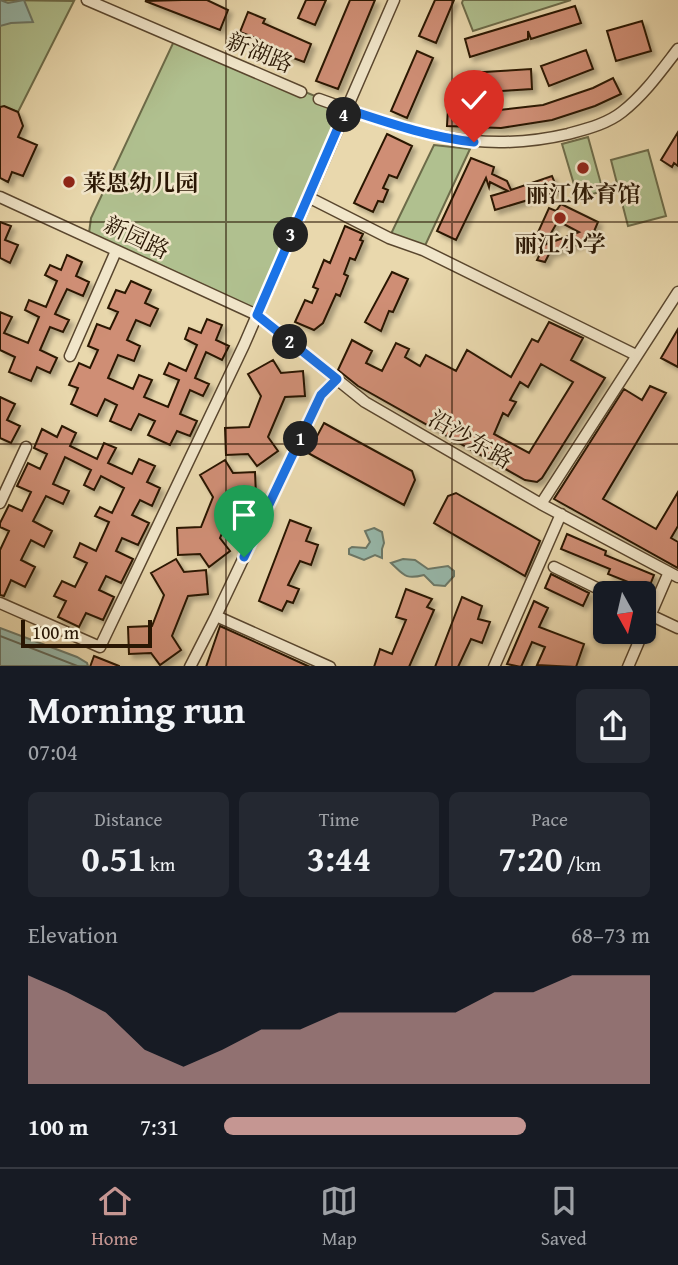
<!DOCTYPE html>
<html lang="en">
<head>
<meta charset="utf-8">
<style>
  :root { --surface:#171b24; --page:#242831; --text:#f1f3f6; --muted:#9ea1a6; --line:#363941; --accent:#c59692 }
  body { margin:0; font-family:"Gentium Book Plus","Noto Serif SC",serif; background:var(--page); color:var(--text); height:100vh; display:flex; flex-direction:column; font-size:26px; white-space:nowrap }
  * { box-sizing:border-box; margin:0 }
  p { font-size:23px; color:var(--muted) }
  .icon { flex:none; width:38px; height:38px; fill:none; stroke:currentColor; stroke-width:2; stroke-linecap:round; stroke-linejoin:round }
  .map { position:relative; height:666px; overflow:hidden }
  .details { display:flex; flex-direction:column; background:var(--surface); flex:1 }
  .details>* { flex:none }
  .needle { width:46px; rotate:172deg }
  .controls { position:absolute; left:593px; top:581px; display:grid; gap:14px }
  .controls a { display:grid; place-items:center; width:63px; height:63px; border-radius:10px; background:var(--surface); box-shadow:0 2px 5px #0004; font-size:35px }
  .scale { position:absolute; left:21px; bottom:18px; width:131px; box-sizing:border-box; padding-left:7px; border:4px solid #291603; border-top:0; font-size:19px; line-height:24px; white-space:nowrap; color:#291603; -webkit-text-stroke:5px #f1e6ca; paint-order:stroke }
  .pin { position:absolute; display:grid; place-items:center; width:60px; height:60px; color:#fff; margin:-72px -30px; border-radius:50% 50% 50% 0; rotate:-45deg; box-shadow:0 0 7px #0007 }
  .pin .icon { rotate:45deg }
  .km { position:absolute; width:35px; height:35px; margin:-18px; border-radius:50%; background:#222; color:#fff; font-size:19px; line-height:35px; text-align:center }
  .round { display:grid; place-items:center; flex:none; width:74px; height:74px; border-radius:10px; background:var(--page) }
  .overview { display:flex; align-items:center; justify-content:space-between; height:119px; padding:0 28px }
  h1 { font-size:38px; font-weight:800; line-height:52px }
  .stats { display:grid; grid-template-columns:repeat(3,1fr); gap:10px; height:119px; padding:7px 28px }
  .stats div { display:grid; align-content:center; border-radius:10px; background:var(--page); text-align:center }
  .stats b { font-size:35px; font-weight:800 }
  .stats small { font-size:19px; font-weight:400 }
  .stats p { font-size:19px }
  .chart { height:196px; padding:14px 28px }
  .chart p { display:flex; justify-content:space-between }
  .chart svg { width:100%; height:126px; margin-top:7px; fill:var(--accent); opacity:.7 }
  ul { padding:0 28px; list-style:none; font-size:23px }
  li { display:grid; grid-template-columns:112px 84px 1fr; align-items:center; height:52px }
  li i { height:18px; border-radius:9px; background:var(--accent) }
  .tabs { display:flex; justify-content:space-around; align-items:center; height:98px; border-top:2px solid var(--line); background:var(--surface); font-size:19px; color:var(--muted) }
  .tabs a { display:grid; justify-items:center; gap:4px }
  .tabs .active { color:var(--accent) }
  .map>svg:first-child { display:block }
  .green { fill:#b0c08f; stroke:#6c6b49; stroke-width:2 }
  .water { fill:#97b9ac; stroke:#6b7868; stroke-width:2 }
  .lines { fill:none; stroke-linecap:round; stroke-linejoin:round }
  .shore { stroke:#606858; stroke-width:2 }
  .building { fill:#cf8e75; stroke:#291603; stroke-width:2; fill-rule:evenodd; filter:url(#shadow) }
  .minor-casing { stroke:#59462e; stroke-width:13 }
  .minor { stroke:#f1e6ca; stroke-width:10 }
  .route-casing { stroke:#fff; stroke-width:14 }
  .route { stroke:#1a73e8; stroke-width:9 }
  .grid { fill:none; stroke:#291603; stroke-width:2; stroke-opacity:0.55 }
  .poi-dot { fill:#8f2418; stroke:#f1e6ca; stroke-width:2.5 }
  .labels { text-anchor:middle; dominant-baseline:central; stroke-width:5; stroke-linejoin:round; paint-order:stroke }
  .street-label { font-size:23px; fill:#291603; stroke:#f1e6ca }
  .poi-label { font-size:23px; font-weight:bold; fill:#291603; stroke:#f1e6ca }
</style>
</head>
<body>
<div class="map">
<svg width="678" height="667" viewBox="0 0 678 667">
  <defs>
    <filter id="shadow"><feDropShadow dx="4" dy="4" stdDeviation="2" flood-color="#0004"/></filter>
  </defs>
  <rect width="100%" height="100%" fill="#e9d8ad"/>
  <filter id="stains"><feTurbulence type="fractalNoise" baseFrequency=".00286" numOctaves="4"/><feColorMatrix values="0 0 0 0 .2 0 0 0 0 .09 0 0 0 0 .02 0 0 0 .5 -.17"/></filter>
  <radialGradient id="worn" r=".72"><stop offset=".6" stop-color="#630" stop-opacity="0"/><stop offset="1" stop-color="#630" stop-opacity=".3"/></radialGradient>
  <path class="green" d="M0 0 74 1 18 112 4 107H0Z
    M463 0H571L473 31 462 3Z
    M175 39 347 109 257 314 89 233 91 218Z
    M588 137 603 191 578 198 562 144Z
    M434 145 470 149 423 250 389 238Z
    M648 150 666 216 628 226 611 160Z"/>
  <path class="water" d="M0 0 8 3 24 0 33 22 11 23 0 26Z
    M374 528 382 532 384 543 382 549V558L375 555 364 560 349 554V549L352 547 366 548 370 542 365 531Z
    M403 559 415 560 428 569 448 566 454 571V576L445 586 434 585 424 575C405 580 404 575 391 563Z
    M0 628 77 657 87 663 88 666H0Z"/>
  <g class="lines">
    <path class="shore" d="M0 636 80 667"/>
  </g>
  <path class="building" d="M182 0H207L228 10 220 30 145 1Z
    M306 0H326L315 25 298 18Z
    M350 0H375L338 89 316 81Z
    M435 0H454L436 43 419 36Z
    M575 6 581 23 531 39 528 31V39L470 57 465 39Z
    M248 12 265 19 263 23 311 44 304 62 261 46 263 41 240 32Z
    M642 21 651 51 616 61 607 31Z
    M586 50 593 69 549 86 541 66Z
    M417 51 433 58 407 118 391 111Z
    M531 69 532 89 470 93 468 73Z
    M613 78 621 94 595 106 552 120 501 128 447 126 448 108 469 111 499 110 543 105 593 88Z
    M4 106 18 112 23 126 18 137 37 145 23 176 12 172 8 182 0 178V107Z
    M678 132V166L674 163 672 167 661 160Z
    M387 134 412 146 397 178 389 175 383 188 388 190 383 202 378 201 373 212 354 203Z
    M471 158 494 167 492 174 507 181 511 190 552 176 558 191 495 210 491 196 508 191 490 182 489 187 486 178 456 240 437 231Z
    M561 204 598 222 590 241 549 254 545 262 537 260 540 254 530 250 549 208 556 211ZM558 221 579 232 544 245Z
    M0 222 11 226 5 240 18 245 10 263 0 258Z
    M345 226 363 234 360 240 363 241 355 260 350 258 344 274 348 276 340 296 336 294 323 323 314 330 295 322 305 300 312 303 318 289 313 287 324 260 330 263Z
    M67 255 82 262 76 276 89 282 83 296 67 289 55 314 69 320 63 332 50 327 40 350 57 358 50 373 37 367 31 381 9 372 15 357 0 350V312L12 317 4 333 28 343 39 317 25 310 29 300 46 307 57 281 45 275 50 265 61 270Z
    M392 272 408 279 393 312 389 311 381 331 365 322Z
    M131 281 151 290 145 303 158 309 150 326 136 320 127 340 140 346 134 361 118 355 108 378 133 389 139 375 152 380 144 397 168 407 179 380 164 374 169 363 186 371 197 345 185 339 189 328 201 333 207 319 222 325 216 340 229 346 222 360 206 352 195 378 209 384 203 396 190 390 180 414 197 421 190 436 177 431 170 445 148 435 155 421 139 414 131 430 110 421 117 405 105 399 97 416 71 404 78 388 69 385 79 363 90 368 98 350 88 346 97 324 110 329 118 312 108 308 116 290 125 293Z
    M549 322 583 338 571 360 605 378 542 478 537 482 525 480 358 386 338 370 352 340 372 351 366 363 382 371 396 343 409 349 405 357 420 366 426 355 456 371 467 350 511 377 532 339 538 342ZM541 364 573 382 529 453 494 434 503 413 508 416 516 402 510 400 520 382 528 387Z
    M678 329V367L661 358Z
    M273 360 281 373 303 371 305 396 285 397 268 437 278 451 257 466 248 454 226 455 225 428 249 427 261 396 248 374Z
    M650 386 666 393 603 499 656 529 678 492V526L671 538 678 542V568L554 499 624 389 642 400Z
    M0 397 15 404 7 420 20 426 11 443 0 438Z
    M324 423 412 471 415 480 404 505 308 453Z
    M62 426 76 433 70 446 97 459 104 443 116 448 108 463 132 474 139 459 155 466 147 482 160 488 152 506 140 500 132 515 149 523 138 545 122 538 116 551 133 559 121 583 106 576 99 590 114 597 103 620 86 613 79 627 58 617 66 601 54 596 62 581 75 587 87 563 74 557 80 543 96 551 109 522 95 516 100 507 112 513 124 488 101 476 94 490 84 485 91 470 65 457 53 484 69 491 63 504 46 496 33 521 52 531 44 547 31 540 21 560 35 567 25 587 11 580 4 596 0 595V550L9 531 0 527V523L9 505 22 511 31 492 17 486 28 463 40 469 47 454 34 448 42 429 57 437Z
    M225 460 233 473 255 472 256 496 237 497 220 538 230 551 209 567 200 554 178 555 177 528 201 527 213 497 200 475Z
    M456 493 540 541 525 576 434 523 448 496Z
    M290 520 311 528 306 541 318 545 311 565 300 561 288 585 299 589 293 603 287 601 282 611 259 601Z
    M567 534 606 551 605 555 654 575 648 590 608 574 610 569 561 549Z
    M176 559 184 572 206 570 208 594 188 596 172 636 181 650 160 665 151 653 129 654 128 627 152 626 164 595 151 573Z
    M551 574 589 593 583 606 545 588Z
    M406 589 432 599 427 607 434 610 409 667H374L380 649 392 654 406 620 396 617Z
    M462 597 482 606 478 619 490 622 482 643 471 639 458 667H435Z
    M534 601 548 608 539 627 584 644 576 667 537 665 545 647 532 642 521 667 507 664Z
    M220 626 310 667H206Z
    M94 656 119 666V667H90Z"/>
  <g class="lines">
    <g class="minor-casing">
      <path id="minor" d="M87 0 301 92
        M319 99C405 130 475 156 568 134 586 129 607 124 622 112 644 95 661 71 678 49
        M0 197 257 315 365 402 541 504 678 577
        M308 197 389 238 423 250 636 355
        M70 356 116 251
        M0 503 26 447
        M541 504 678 292
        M554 567 607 593
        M0 603 100 647 244 345 394 0
        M646 613 678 628
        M644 630 669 572
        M190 667 216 616
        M330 667 216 616 321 395 337 379
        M494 667 561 514
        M628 667 643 632"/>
    </g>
    <use href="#minor" class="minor"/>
  </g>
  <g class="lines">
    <g class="route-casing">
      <path id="route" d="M244 557 321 395 337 379 257 315 346 109C389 123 429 137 474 142"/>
    </g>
    <use href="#route" class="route"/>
  </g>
  <path class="grid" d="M226 0V667M452 0V667M0 222H678M0 444H678"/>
  <g class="poi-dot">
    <circle cx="583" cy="168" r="7"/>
    <circle cx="69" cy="182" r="7"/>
    <circle cx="560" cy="218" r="7"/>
  </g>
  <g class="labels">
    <g class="street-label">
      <text transform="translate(260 52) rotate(22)">新湖路</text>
      <text transform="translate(137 237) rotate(25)">新园路</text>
      <text transform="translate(471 439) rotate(30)">沿沙东路</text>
    </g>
    <g class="poi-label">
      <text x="83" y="182" text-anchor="start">莱恩幼儿园</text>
      <text x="583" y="193">丽江体育馆</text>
      <text x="560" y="243">丽江小学</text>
    </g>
  </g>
  <rect width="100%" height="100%" filter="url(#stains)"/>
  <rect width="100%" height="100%" fill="url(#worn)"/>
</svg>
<div class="controls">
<a><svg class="needle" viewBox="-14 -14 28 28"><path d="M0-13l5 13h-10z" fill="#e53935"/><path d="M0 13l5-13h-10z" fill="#9ea1a6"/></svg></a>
</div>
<div class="scale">100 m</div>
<div class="pin" style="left:244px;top:557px;background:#1e9e55"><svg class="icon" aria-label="arrive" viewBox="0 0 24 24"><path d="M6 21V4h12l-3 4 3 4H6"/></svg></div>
<div class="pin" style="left:474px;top:142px;background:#d93025"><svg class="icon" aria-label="check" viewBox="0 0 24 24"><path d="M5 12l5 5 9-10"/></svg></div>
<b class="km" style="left:301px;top:439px">1</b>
<b class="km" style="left:290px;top:342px">2</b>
<b class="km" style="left:291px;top:235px">3</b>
<b class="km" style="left:344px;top:115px">4</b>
</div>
<section class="details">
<div class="overview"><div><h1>Morning run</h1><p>07:04</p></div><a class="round"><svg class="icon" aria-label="share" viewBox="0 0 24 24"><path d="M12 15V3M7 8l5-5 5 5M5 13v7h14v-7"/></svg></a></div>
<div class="stats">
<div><p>Distance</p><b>0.51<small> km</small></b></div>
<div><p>Time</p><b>3:44</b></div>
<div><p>Pace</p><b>7:20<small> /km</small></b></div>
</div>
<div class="chart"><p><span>Elevation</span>68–73 m</p>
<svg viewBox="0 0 160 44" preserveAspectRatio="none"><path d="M0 44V6L10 12L20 19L30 32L40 38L50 32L60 25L70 25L80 19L90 19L100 19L110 19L120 12L130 12L140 6L150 6L160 6V44z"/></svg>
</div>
<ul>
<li><b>100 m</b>7:31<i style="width:71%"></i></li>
</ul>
</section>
<nav class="tabs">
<a class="active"><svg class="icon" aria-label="home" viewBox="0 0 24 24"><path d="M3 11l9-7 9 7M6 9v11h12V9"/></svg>Home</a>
<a><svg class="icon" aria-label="map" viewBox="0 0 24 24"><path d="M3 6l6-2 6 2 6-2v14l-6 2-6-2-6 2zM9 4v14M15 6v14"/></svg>Map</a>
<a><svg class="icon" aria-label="saved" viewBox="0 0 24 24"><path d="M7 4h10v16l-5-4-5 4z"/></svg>Saved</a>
</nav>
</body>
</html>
